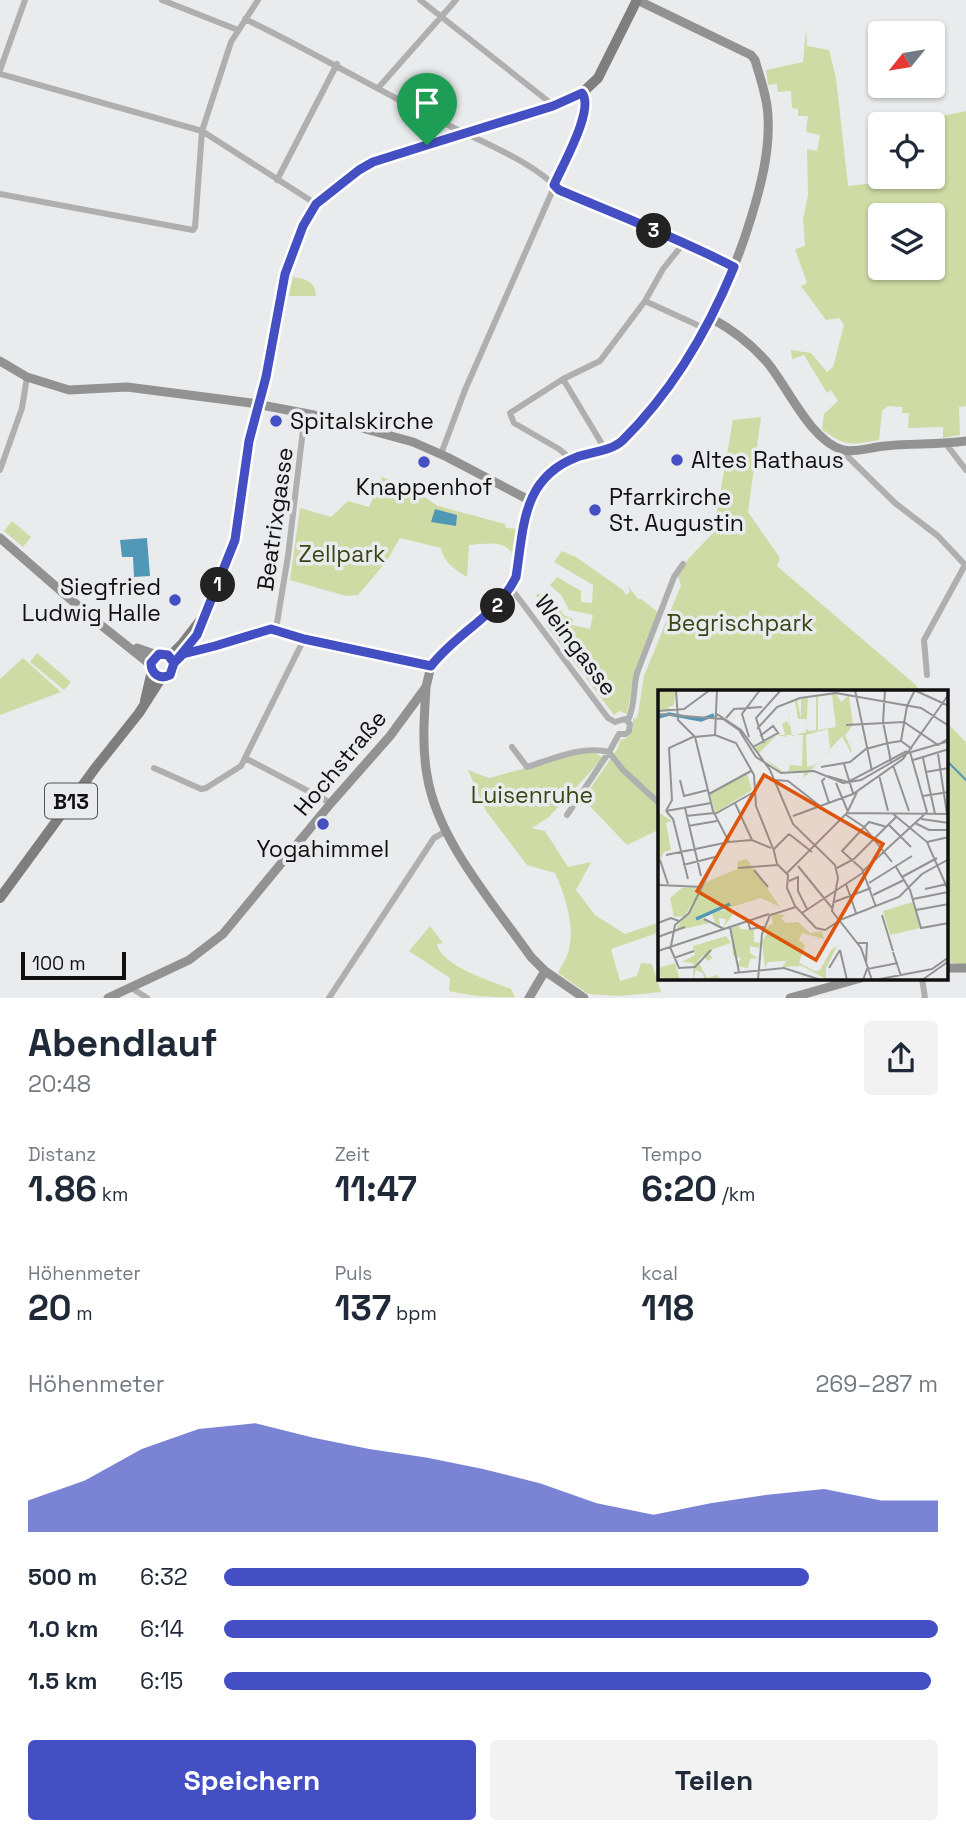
<!DOCTYPE html>
<html lang="de">
<head>
<meta charset="utf-8">
<style>
  :root { --surface:#fff; --page:#f2f2f3; --text:#1f2937; --muted:#747a83; --accent:#444fc3 }
  body { margin:0; font-family:"Space Grotesk",sans-serif; background:var(--page); color:var(--text); height:100vh; display:flex; flex-direction:column; font-size:26px; white-space:nowrap }
  * { box-sizing:border-box; margin:0 }
  p { font-size:23px; color:var(--muted) }
  .icon { flex:none; width:38px; height:38px; fill:none; stroke:currentColor; stroke-width:2; stroke-linecap:round; stroke-linejoin:round }
  .map { position:relative; height:998px; overflow:hidden }
  .sheet { display:flex; flex-direction:column; background:var(--surface); flex:1 }
  .sheet>* { flex:none }
  .needle { width:46px; rotate:240deg }
  .fabs { position:absolute; left:868px; top:21px; display:grid; gap:14px }
  .fabs a { display:grid; place-items:center; width:77px; height:77px; border-radius:7px; background:var(--surface); box-shadow:0 2px 5px #0004; font-size:35px }
  .scale { position:absolute; left:21px; bottom:18px; width:105px; box-sizing:border-box; padding-left:7px; border:4px solid #101011; border-top:0; font-size:19px; line-height:24px; white-space:nowrap; color:#101011; -webkit-text-stroke:5px #eaebec; paint-order:stroke }
  .pin { position:absolute; display:grid; place-items:center; width:60px; height:60px; color:#fff; margin:-72px -30px; border-radius:50% 50% 50% 0; rotate:-45deg; box-shadow:0 0 7px #0007 }
  .pin .icon { rotate:45deg }
  .km { position:absolute; width:35px; height:35px; margin:-18px; border-radius:50%; background:#222; color:#fff; font-size:19px; line-height:35px; text-align:center }
  .round { display:grid; place-items:center; flex:none; width:74px; height:74px; border-radius:7px; background:var(--page) }
  .summary { display:flex; align-items:center; justify-content:space-between; height:119px; padding:0 28px }
  h1 { font-size:38px; font-weight:600; line-height:52px }
  .metrics { display:grid; grid-template-columns:repeat(3,1fr); gap:10px; height:119px; padding:7px 28px }
  .metrics div { display:grid; align-content:center }
  .metrics b { font-size:35px; font-weight:600 }
  .metrics small { font-size:19px; font-weight:400 }
  .metrics p { font-size:19px }
  .chart { height:196px; padding:14px 28px }
  .chart p { display:flex; justify-content:space-between }
  .chart svg { width:100%; height:126px; margin-top:7px; fill:var(--accent); opacity:.7 }
  .primary-button { display:flex; gap:14px; margin-top:auto; padding:14px 28px }
  .primary-button a { flex:1; height:80px; border-radius:7px; background:var(--accent); color:#fff; font-size:28px; font-weight:600; line-height:80px; text-align:center }
  .primary-button a+a { background:var(--page); color:var(--text) }
  ul { padding:0 28px; list-style:none; font-size:23px }
  li { display:grid; grid-template-columns:112px 84px 1fr; align-items:center; height:52px }
  li i { height:18px; border-radius:9px; background:var(--accent) }
  .map>svg:first-child { display:block }
  .green { fill:#cedba5; fill-rule:evenodd }
  .water { fill:#5198b6 }
  .lines { fill:none; stroke-linecap:round; stroke-linejoin:round }
  .stream { stroke:#5198b6; stroke-width:2 }
  .street { stroke:#b0afaf; stroke-width:6 }
  .secondary { stroke:#939292; stroke-width:9 }
  .primary { stroke:#7f7e7e; stroke-width:10 }
  .route-casing { stroke:#fff; stroke-width:14 }
  .route { stroke:#444fc3; stroke-width:9 }
  .poi-dot { fill:#444fc3; stroke:#eaebec; stroke-width:2.5 }
  .labels { text-anchor:middle; dominant-baseline:central; stroke-width:7; stroke-linejoin:round; paint-order:stroke }
  .shield { fill:#eaebec; stroke:#515253; stroke-width:2 }
  .shield-label { font-size:21px; font-weight:bold; fill:#101011 }
  .poi-label { font-size:23px; fill:#101011; stroke:#eaebec; text-anchor:start }
  .street-label { font-size:23px; fill:#101011; stroke:#eaebec }
  .park-label { font-size:23px; fill:#3a4416; stroke:#eaebec }
  .inset-river { fill:none; stroke:#5198b6; stroke-width:3.5 }
  .inset-road { fill:none; stroke:#939394; stroke-width:2 }
  .view { fill:#dd550c; fill-opacity:0.15; stroke:#dd550c; stroke-width:3.5 }
  .inset-edge { fill:none; stroke:#101011; stroke-width:3.5 }
</style>
</head>
<body>
<div class="map">
<svg width="966" height="998" viewBox="0 0 966 998">
  <rect width="100%" height="100%" fill="#eaebec"/>
  <path class="green" d="M806 29 807 46 829 50 836 78 848 186 901 180 902 177H933V124L910 123 966 111V406L959 407 960 435 943 438V427L908 428 909 413H902V407L888 406 882 411 879 440C852 445 844 447 822 429L824 414 838 401 831 390 827 393 804 355 792 359 791 350 811 353 827 372 833 367 844 325 839 318 826 320 801 286 807 283 795 249 805 246 803 219 808 195 807 149 817 151 820 135 806 132 808 116H798V109L792 108 791 91 778 92 777 84 768 85 766 70 803 62ZM880 215H933V268H880Z
    M293 277C306 279 316 282 316 296H289Z
    M761 417 748 512 780 558 777 566 916 685 919 691H660V829L627 845 583 799 618 748 620 740C633 737 633 730 633 718L636 719 638 714 644 676 681 585 678 576 689 558 713 533 733 420Z
    M382 477 412 489 438 506 505 524 506 528 518 529 514 557C506 539 487 544 469 545L467 577C456 570 443 562 441 548L400 538 386 562 358 595 346 596 290 580 300 508 331 517 348 501 369 507Z
    M12 521 31 537 23 547 4 531Z
    M562 551 576 557 623 590 626 595 630 592 628 586 638 599H641L659 613 634 675 627 714 619 711 614 715 545 624 547 621 544 618 546 615 543 611 549 605 536 596 538 593 550 602 553 599 564 615 573 619 572 625 590 629 593 615 569 610 562 596 550 585 557 577 581 591V602L592 603 593 585 554 562Z
    M37 653 71 682 64 690 30 662Z
    M23 658 61 692 0 715V679Z
    M947 723 966 742V965L948 962 947 959Z
    M592 750 603 758 549 817 532 828 545 831 568 867 591 862 576 890 595 915 625 934 660 922V932L611 949 620 981 637 976 641 963 652 964 661 992 620 996 588 994 558 973C561 966 566 960 568 953 576 928 565 895 555 873L527 865 486 811 468 770 489 778Z
    M430 926 443 943 437 944C441 966 491 981 511 989L515 997C492 998 472 996 449 991L450 978 409 951Z"/>
  <path class="water" d="M435 509 457 515 456 526 431 522Z
    M147 538 150 576 134 577 133 557H122L120 540Z"/>
  <g class="lines">
    <path class="stream" d="M947 761 966 780"/>
    <path class="street" d="M162 0 238 30
      M420 0 553 105
      M245 19C312 51 377 90 444 123 479 141 533 161 559 190 617 215 678 238 734 267
      M0 70 25 0
      M0 74 202 131 316 204
      M379 87 456 0
      M277 180 337 64
      M0 194 193 230 195 227 202 131 231 42 258 0
      M645 301 706 329
      M563 379 605 449
      M946 444 966 470
      M842 451 895 503 938 536 966 566
      M441 454 465 390 587 112 586 98 582 93
      M571 459 559 449 514 423 510 413 563 379 600 361 645 301 663 269 683 244
      M0 470 22 408 27 377
      M511 588 608 718 615 722
      M276 629 288 556 305 413
      M927 675 924 640 965 565
      M628 720C635 708 633 688 637 673L674 577 683 564
      M615 722 625 719 630 724 629 731 626 734H619
      M619 734 609 752 623 770 660 804
      M512 747 527 767C553 759 583 745 609 752L567 815
      M245 758 331 803
      M154 768 201 789 206 788 241 766 304 639
      M922 978 925 998
      M130 987 147 998
      M329 998 434 838 445 832"/>
    <path class="secondary" d="M711 318C731 329 751 344 766 361 787 385 810 441 843 450 856 453 871 447 885 446 912 443 939 445 966 441
      M0 361 27 377 69 390 127 387 251 403 314 415 413 442 447 457 529 500
      M0 538 92 618 151 665
      M137 648 157 655
      M183 654 215 647 271 629 304 639 431 666
      M426 689C424 718 422 747 427 775 437 840 494 904 531 957L545 971 584 998
      M947 968H966
      M108 998 189 960 223 934 331 803 390 736 426 687 431 666 437 658C461 635 505 609 515 577 526 546 519 505 543 480 557 464 573 457 594 451 603 449 612 449 619 444 682 381 725 303 751 218 761 186 770 151 768 118 768 99 760 78 755 60L751 55 637 0
      M529 998 545 971
      M790 998 861 978"/>
    <path class="primary" d="M151 665a12 12 0 1 1 24 0a12 12 0 1 1-24 0Z
      M170 656 182 644 199 622
      M174 663 197 635 235 540 249 441 266 377 285 274 303 226 314 208 344 180 373 162 553 105 582 93 598 78 637 0
      M145 701 152 671
      M0 898 96 767 139 713 162 677"/>
  </g>
  <g class="lines">
    <g class="route-casing">
      <path id="route" d="M427 145 373 162 359 170 316 204 303 226 285 274 266 377 249 441 235 540 197 635 174 663 170 675C160 680 151 674 151 663L159 654 168 655 174 663 183 654 215 646 271 629 304 639 431 666C456 633 497 616 516 577 524 526 522 478 577 457 591 452 611 451 622 441 671 393 708 330 734 267 678 238 618 215 559 190L554 185C562 166 595 109 582 93L553 106 427 145"/>
    </g>
    <use href="#route" class="route"/>
  </g>
  <g class="poi-dot">
    <circle cx="276" cy="421" r="7"/>
    <circle cx="677" cy="460" r="7"/>
    <circle cx="424" cy="462" r="7"/>
    <circle cx="595" cy="510" r="7"/>
    <circle cx="175" cy="600" r="7"/>
    <circle cx="323" cy="824" r="7"/>
  </g>
  <g class="labels">
    <rect class="shield" x="45" y="783.5" width="52" height="35" rx="5"/>
    <g class="shield-label">
      <text x="71" y="801">B13</text>
    </g>
    <g class="poi-label">
      <text x="290" y="421">Spitalskirche</text>
      <text x="691" y="460">Altes Rathaus</text>
      <text x="424" y="487" text-anchor="middle">Knappenhof</text>
      <text x="609" y="497">Pfarrkirche<tspan x="609" dy="26">St. Augustin</tspan></text>
      <text x="161" y="587" text-anchor="end">Siegfried<tspan x="161" dy="26">Ludwig Halle</tspan></text>
      <text x="323" y="849" text-anchor="middle">Yogahimmel</text>
    </g>
    <g class="street-label">
      <text transform="translate(275 519) rotate(-82)">Beatrixgasse</text>
      <text transform="translate(576 645) rotate(53)">Weingasse</text>
      <text transform="translate(340 763) rotate(-50)">Hochstraße</text>
    </g>
    <g class="park-label">
      <text x="342" y="554">Zellpark</text>
      <text x="740" y="623">Begrischpark</text>
      <text x="532" y="795">Luisenruhe</text>
    </g>
  </g>
  <g transform="translate(658 690)">
    <rect width="290" height="290" fill="#eaebec"/>
    <path d="M0 0H18L16 15 9 18 17 20H0ZM178 4 183 12 191 5 195 35 187 45 194 61 193 63 184 46 146 88V81L122 82 100 63 96 58 119 45 128 47 124 34 129 31 132 37 129 14 139 10 143 28V9ZM174 5 178 37 160 40V6ZM158 7V40L152 41 148 39 150 8ZM137 11 140 29H148V42L134 46 129 14ZM170 39 172 60 157 75 149 77 148 45ZM119 45H145L144 76 132 75 130 83 126 82 100 64ZM89 84 94 100 57 123 52 104ZM0 122 14 131 8 133 13 160 6 162 0 176ZM89 169 122 217 103 208 61 221 78 220 65 238 68 229 61 228 62 235 57 233 54 224 45 228 52 233 17 241 48 192 79 179 80 171ZM37 197 40 206 28 226 16 227 12 208 24 198ZM255 212 262 238 232 245 225 221ZM118 224 128 225 123 228 128 233 140 232 152 243 164 241 166 249 144 243 141 250 147 255 141 273 157 281 162 280 173 260 179 256 168 278V289L144 276 124 277 129 271 110 272 107 278 104 252 110 241 106 239 115 233 113 225ZM81 235 82 239 96 240V252L102 253 101 258 92 256V263L100 268 92 269 90 278 79 276 83 268 75 266 73 238ZM68 246 73 253 55 259 51 264 55 268 49 271 45 265 40 271 49 288 59 285 64 290H46L45 283 38 280 35 290V273L24 272 37 265 35 256ZM17 273 22 290 0 287V278Z" fill="#cedba5" fill-rule="evenodd"/>
    <path class="inset-river" d="M0 27 11 24 43 30 56 25M38 229 72 214"/>
    <path class="inset-road" d="M18 0 20 30 37 47M197 0 214 81M227 0 225 32 233 72M256 0 291 16M0 21 26 19 52 0M0 24 65 29 81 40 98 67 123 83 156 81 185 93 203 90 250 63 291 51M59 24 83 40 112 80 135 134 177 175 180 188 174 221 203 258 214 290M68 28 76 19 104 17M188 35 246 32 280 55 291 48M99 39 119 17 142 8 178 3 263 18 291 36M57 45 59 0M102 46 115 36 121 44M91 47 84 24 102 0M243 51 249 16 257 0M106 53 98 28 123 0M95 57 120 43M252 62 269 122M280 64 289 124M265 68 277 124M255 70 291 59M186 74 195 103M235 75 251 121M163 77 192 72 208 59 230 53 243 51 254 59M268 82 291 78M221 85 230 121M169 86 190 92 249 61M167 88 164 91 171 113M22 90 26 106 50 100M117 90 130 91 162 116M178 93 190 122M51 104 93 81M265 106 291 102M77 113 94 150M27 118 43 186M8 121 14 110 11 58 37 46M8 121 15 129 30 189M8 121 53 113M189 123 291 124M234 123 269 152 291 202M57 124 96 102M188 125 206 137 234 172M28 126 56 123M135 126 195 104 245 69 291 4M263 129 291 133M257 133 271 140H290M231 135 253 157M30 136 59 131M131 144 154 162M269 152 291 147M113 158 94 150 71 152 55 121 37 47 57 45 78 53 96 85 98 116 116 161 119 174 130 185 129 198 137 216 158 238 167 240 181 231M115 160 131 144M8 165 71 152M2 170 10 194M25 175 57 167M140 176 174 218M238 177 252 200 263 238 291 233M80 178 119 175M179 178 196 169 238 127M96 180 110 197M205 181 269 122M129 183 189 123 199 102M244 187 279 168M131 191 140 187V201L149 219M211 193 254 166M188 194 198 223M0 195 45 197M267 199 289 194M215 205 246 190M255 209 290 202M176 212 213 198M218 217 204 179 184 161 211 132 229 137M258 220 291 214M144 223 206 182M224 225 235 261M46 229 66 239M182 230 241 207 264 184 291 169M90 231 92 239 106 237M0 233 13 228 21 231M72 237 81 282M0 247 27 237M199 253H209L208 272M13 256 17 235 31 223 64 156M12 257 21 278 37 277 53 260M182 260 189 290M0 261 111 224M235 262 243 286M16 268 36 261M171 278 182 260M76 283 126 278 163 290M100 290 104 244 112 225 138 217M205 290 209 279 240 273M217 290 274 279 291 267M264 290 291 271"/>
    <path class="view" d="M106 85 225 154 158 270 39 201Z"/>
    <rect width="290" height="290" class="inset-edge"/>
  </g>
</svg>
<div class="fabs">
<a><svg class="needle" viewBox="-14 -14 28 28"><path d="M0-13l5 13h-10z" fill="#e53935"/><path d="M0 13l5-13h-10z" fill="#747a83"/></svg></a>
<a><svg class="icon" aria-label="locate" viewBox="0 0 24 24"><circle cx="12" cy="12" r="6"/><path d="M12 2v4M12 18v4M2 12h4M18 12h4"/></svg></a>
<a><svg class="icon" aria-label="layers" viewBox="0 0 24 24"><path d="M12 4l9 5-9 5-9-5zM3 14l9 5 9-5"/></svg></a>
</div>
<div class="scale">100 m</div>
<div class="pin" style="left:427px;top:145px;background:#1e9e55"><svg class="icon" aria-label="arrive" viewBox="0 0 24 24"><path d="M6 21V4h12l-3 4 3 4H6"/></svg></div>
<b class="km" style="left:218px;top:585px">1</b>
<b class="km" style="left:498px;top:606px">2</b>
<b class="km" style="left:654px;top:231px">3</b>
</div>
<section class="sheet">
<div class="summary"><div><h1>Abendlauf</h1><p>20:48</p></div><a class="round"><svg class="icon" aria-label="share" viewBox="0 0 24 24"><path d="M12 15V3M7 8l5-5 5 5M5 13v7h14v-7"/></svg></a></div>
<div class="metrics">
<div><p>Distanz</p><b>1.86<small> km</small></b></div>
<div><p>Zeit</p><b>11:47</b></div>
<div><p>Tempo</p><b>6:20<small> /km</small></b></div>
</div>
<div class="metrics">
<div><p>Höhenmeter</p><b>20<small> m</small></b></div>
<div><p>Puls</p><b>137<small> bpm</small></b></div>
<div><p>kcal</p><b>118</b></div>
</div>
<div class="chart"><p><span>Höhenmeter</span>269–287 m</p>
<svg viewBox="0 0 160 44" preserveAspectRatio="none"><path d="M0 44V33L10 26L20 15L30 8L40 6L50 11L60 15L70 18L80 22L90 27L100 34L110 38L120 34L130 31L140 29L150 33L160 33V44z"/></svg>
</div>
<ul>
<li><b>500 m</b>6:32<i style="width:82%"></i></li>
<li><b>1.0 km</b>6:14<i style="width:100%"></i></li>
<li><b>1.5 km</b>6:15<i style="width:99%"></i></li>
</ul>
<div class="primary-button"><a>Speichern</a><a>Teilen</a></div>
</section>
</body>
</html>
